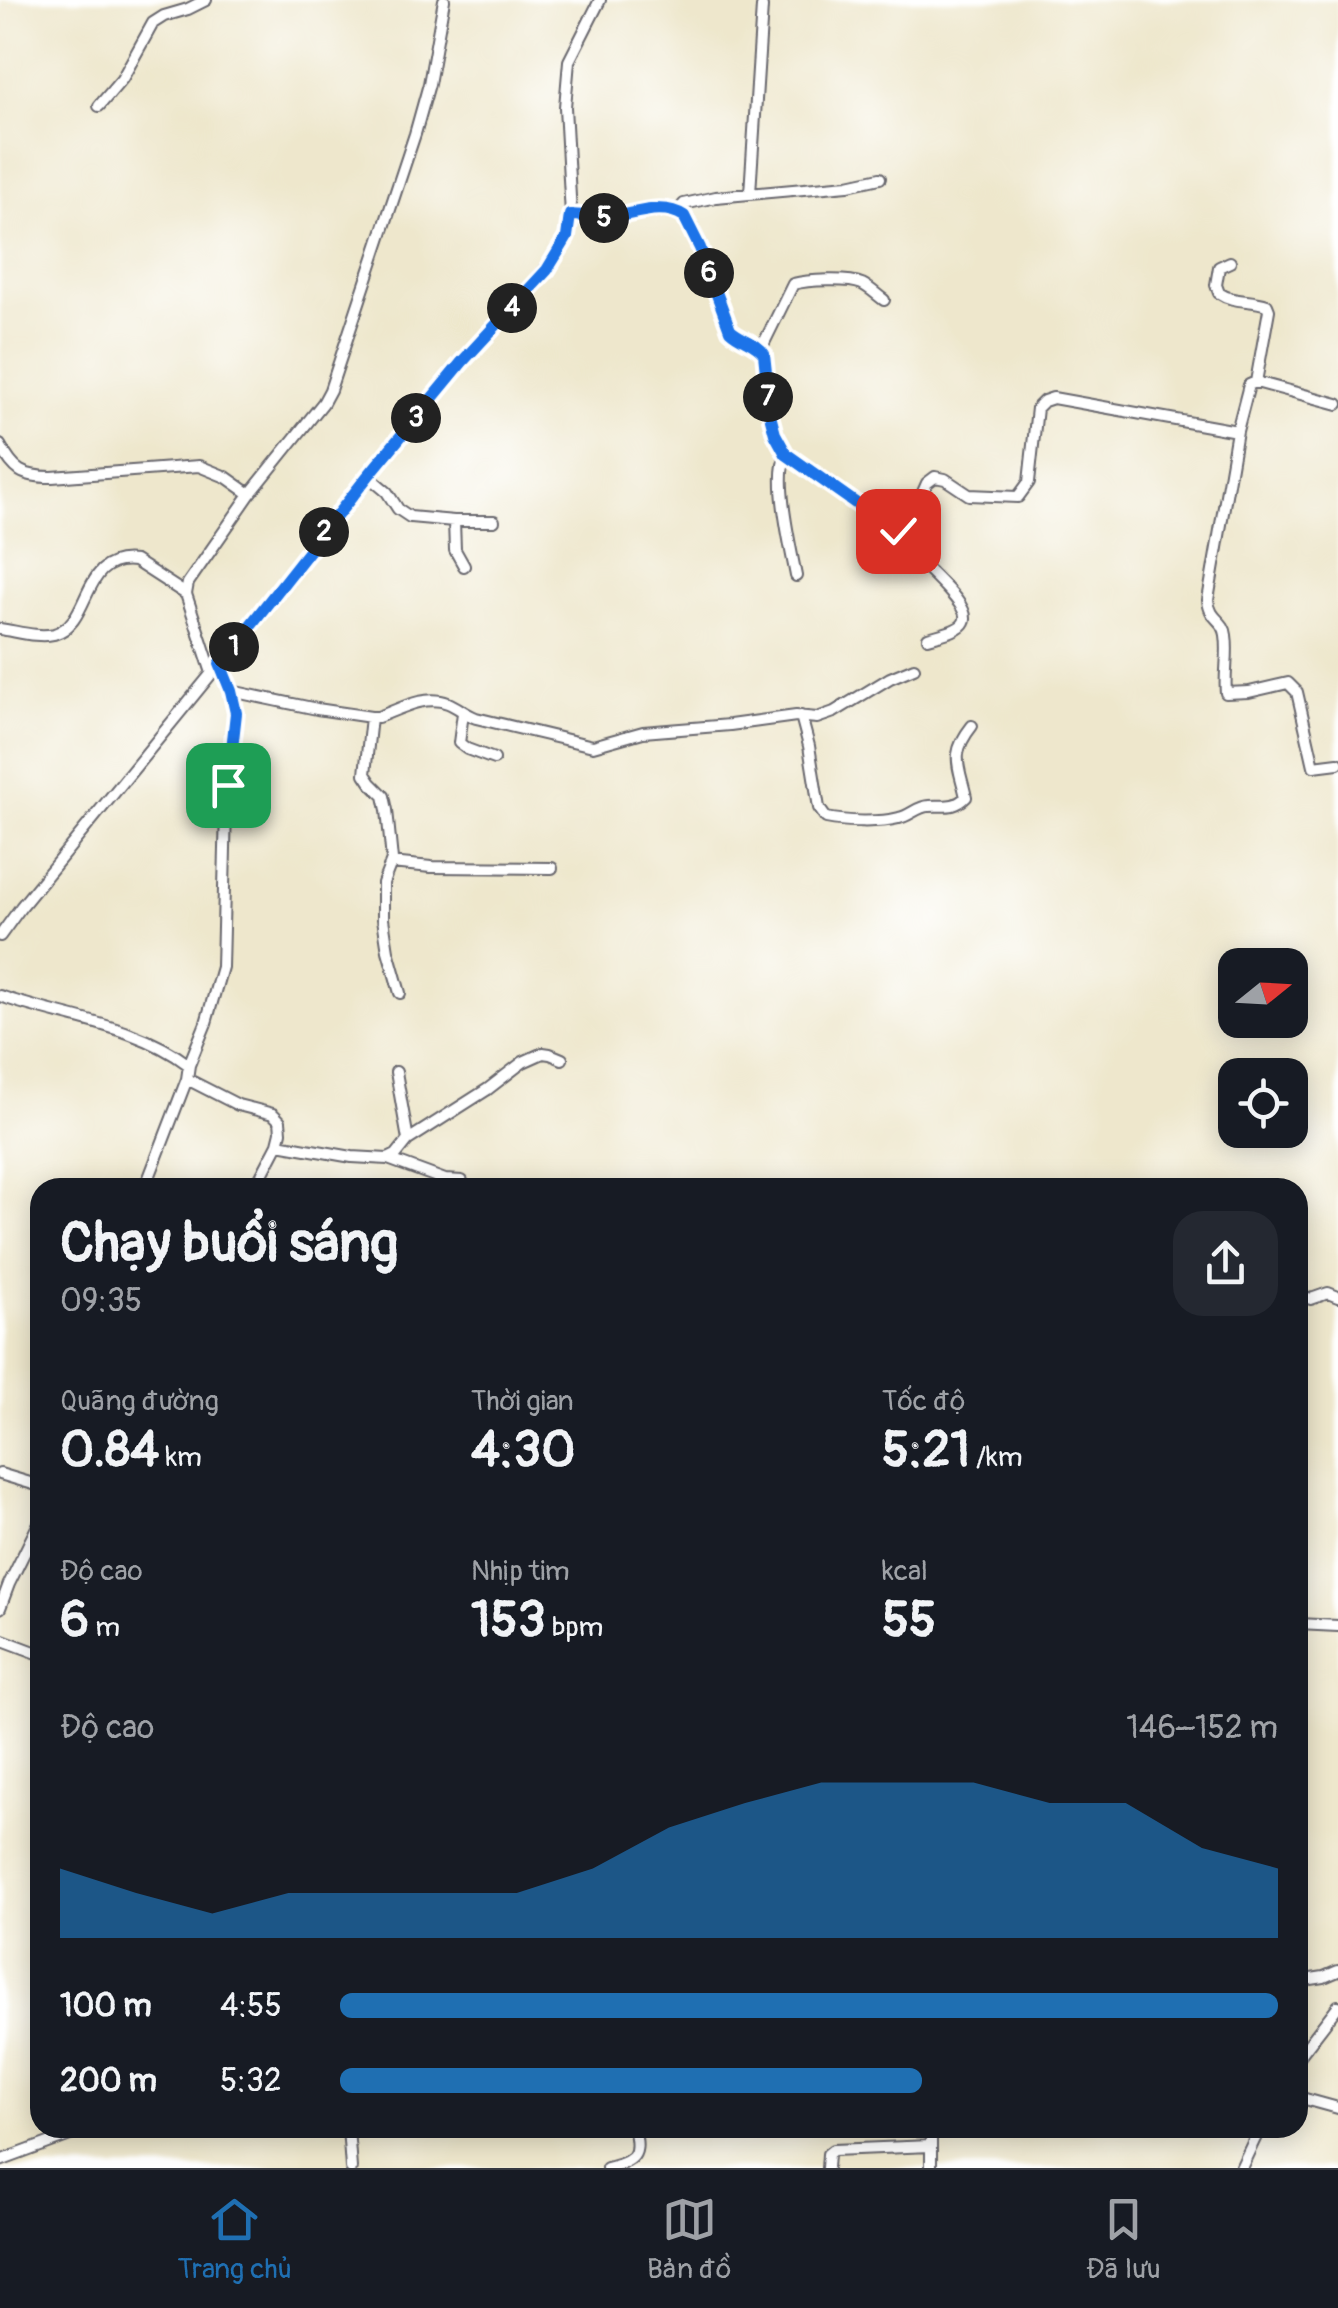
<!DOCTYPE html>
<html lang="vi">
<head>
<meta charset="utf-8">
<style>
  :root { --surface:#171b24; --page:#242831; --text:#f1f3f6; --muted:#9ea1a6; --line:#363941; --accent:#1f6fb2 }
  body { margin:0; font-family:Pangolin,sans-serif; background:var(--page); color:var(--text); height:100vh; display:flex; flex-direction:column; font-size:38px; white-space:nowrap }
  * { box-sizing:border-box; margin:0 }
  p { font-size:32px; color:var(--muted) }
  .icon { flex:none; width:55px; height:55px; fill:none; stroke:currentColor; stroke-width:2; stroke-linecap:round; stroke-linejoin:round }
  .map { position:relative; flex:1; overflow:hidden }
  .sheet { position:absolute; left:30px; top:1178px; width:1278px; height:960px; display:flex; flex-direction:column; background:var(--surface); border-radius:30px; box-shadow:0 5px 25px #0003 }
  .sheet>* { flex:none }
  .needle { width:65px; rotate:72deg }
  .controls { position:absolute; left:1218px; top:948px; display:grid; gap:20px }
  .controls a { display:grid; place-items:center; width:90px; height:90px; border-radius:20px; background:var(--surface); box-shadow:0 5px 25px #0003; font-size:50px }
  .pin { position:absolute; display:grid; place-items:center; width:85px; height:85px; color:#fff; margin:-42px; border-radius:20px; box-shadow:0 5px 15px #0006 }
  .km { position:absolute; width:50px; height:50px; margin:-25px; border-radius:50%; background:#222; color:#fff; font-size:28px; line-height:50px; text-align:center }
  .round { display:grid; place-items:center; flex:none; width:105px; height:105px; border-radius:30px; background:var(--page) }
  .headline { display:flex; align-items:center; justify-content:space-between; height:170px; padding:0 30px }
  h1 { font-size:55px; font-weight:700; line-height:75px }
  .figures { display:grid; grid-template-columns:repeat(3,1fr); gap:15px; height:170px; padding:10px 30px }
  .figures div { display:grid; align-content:center }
  .figures b { font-size:50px; font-weight:700 }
  .figures small { font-size:28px; font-weight:400 }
  .figures p { font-size:28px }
  .chart { height:280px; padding:20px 30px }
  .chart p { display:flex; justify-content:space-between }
  .chart svg { width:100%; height:180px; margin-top:10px; fill:var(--accent); opacity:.7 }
  ul { padding:0 30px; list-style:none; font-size:32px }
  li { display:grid; grid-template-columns:160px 120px 1fr; align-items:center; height:75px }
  li i { height:25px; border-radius:12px; background:var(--accent) }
  .menu { display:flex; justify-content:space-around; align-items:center; height:140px; border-top:2px solid var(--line); background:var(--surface); font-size:28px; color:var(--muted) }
  .menu a { display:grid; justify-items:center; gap:5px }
  .menu .selected { color:var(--accent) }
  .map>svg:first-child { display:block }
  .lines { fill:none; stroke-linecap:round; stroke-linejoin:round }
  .minor-casing { stroke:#69676e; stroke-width:14 }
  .minor { stroke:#fff; stroke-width:10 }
  .route-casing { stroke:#fff; stroke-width:20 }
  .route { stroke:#1a73e8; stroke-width:12 }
</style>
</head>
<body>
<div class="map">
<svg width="1338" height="2168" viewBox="0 0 1338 2168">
  <rect width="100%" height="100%" fill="#fff"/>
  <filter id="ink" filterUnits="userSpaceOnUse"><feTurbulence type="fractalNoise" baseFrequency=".01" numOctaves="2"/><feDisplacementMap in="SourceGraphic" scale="20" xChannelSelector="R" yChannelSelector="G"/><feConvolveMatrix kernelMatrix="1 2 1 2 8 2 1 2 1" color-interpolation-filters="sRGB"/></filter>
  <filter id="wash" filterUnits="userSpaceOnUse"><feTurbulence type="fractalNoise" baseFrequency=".0048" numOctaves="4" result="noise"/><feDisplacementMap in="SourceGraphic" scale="40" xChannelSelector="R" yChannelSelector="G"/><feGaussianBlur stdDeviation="2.25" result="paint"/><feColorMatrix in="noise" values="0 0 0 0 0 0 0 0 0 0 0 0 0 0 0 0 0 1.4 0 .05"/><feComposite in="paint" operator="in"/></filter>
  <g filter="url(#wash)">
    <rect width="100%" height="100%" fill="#eee7cc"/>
  </g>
  <g filter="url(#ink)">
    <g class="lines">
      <g class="minor-casing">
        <path id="minor" d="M99 106 122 79 153 23 164 16 188 9 206 0
          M750 193 762 7
          M678 211 684 204 716 197 848 185 880 178
          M571 215C581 216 592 218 602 218 623 218 663 202 681 213 696 221 722 310 729 330 740 340 756 341 764 354L771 419 775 434 786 455 895 531 903 530 908 526 927 483 935 477 945 479 969 495 1018 497 1029 482 1037 408 1044 401 1053 398 1237 431
          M1230 262 1219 267 1216 285 1219 293C1233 303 1251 299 1267 305L1269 310 1256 382
          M761 349 793 284C807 280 849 278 862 284 870 288 877 295 884 300
          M1338 404 1256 382 1249 385 1237 431 1208 600C1210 621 1224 619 1226 635 1229 654 1224 674 1226 693L1249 692 1288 683 1297 692 1314 766 1338 763
          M0 445C14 471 22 477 52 477L199 466 226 477 250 494
          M786 455C774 478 791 549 796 576
          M368 476 387 492 398 509 410 517 454 521H494
          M454 521 455 550 464 566
          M895 531C902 553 975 603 964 622 960 631 937 635 928 638
          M0 629C16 631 38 638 54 634 93 623 80 554 135 561L186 594
          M212 673 368 476 462 361 525 295 560 251 567 237 571 215 565 107 569 61 600 0
          M231 691 317 709 371 717H378C400 709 425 694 448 703 458 707 465 714 476 718L593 746 643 732 730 725 796 716 817 718 834 712 890 678 914 668
          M463 713 459 743 467 749 494 759
          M801 716 809 746 819 808 826 818C846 822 879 823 899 818 910 816 918 806 929 806 945 805 954 809 966 797 959 765 949 755 972 726
          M371 717 365 774 371 783 384 796 387 810 392 860 383 883V919L388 951 400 993
          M391 863 431 867 552 868
          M0 936 21 907 212 673 186 594 188 583 250 494 323 403 330 390 415 134 429 84 444 0
          M0 996C62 1018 136 1024 189 1065
          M396 1072 408 1140
          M187 1079 238 1105 273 1114 280 1121 281 1132 278 1144 255 1188
          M278 1144 352 1157 388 1159 396 1155 408 1140 488 1089 523 1062 543 1053 550 1054 562 1059
          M388 1159 445 1180 462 1181
          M145 1188 187 1079 189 1065 206 1023 222 967 226 809 236 713 231 691 220 664
          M1298 1295 1311 1299 1328 1293 1338 1297
          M0 1474 40 1486
          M0 1608 9 1584 40 1521
          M1298 1624 1338 1626
          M0 1639 40 1654
          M1298 1981 1324 1977 1338 1971
          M1298 2058 1338 2006
          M1298 2097 1338 2108
          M348 2128 351 2168
          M0 2161 89 2128
          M607 2168C635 2161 641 2156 634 2128
          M827 2168 828 2154 833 2150 931 2146
          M931 2168V2128
          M1241 2168 1260 2128"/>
      </g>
      <use href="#minor" class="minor"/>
    </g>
  </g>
  <g class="lines" filter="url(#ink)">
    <g class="route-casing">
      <path id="route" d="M228 785 236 713 231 691 220 664 368 476 462 362 547 270 567 237 570 215C581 215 593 218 604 218 630 217 660 200 684 216L700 248 730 330C740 340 756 342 764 354L771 419 775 434 786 454 895 531H898"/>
    </g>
    <use href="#route" class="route"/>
  </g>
</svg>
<div class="controls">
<a><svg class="needle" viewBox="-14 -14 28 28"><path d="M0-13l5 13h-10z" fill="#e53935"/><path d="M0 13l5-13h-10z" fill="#9ea1a6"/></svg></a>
<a><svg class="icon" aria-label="locate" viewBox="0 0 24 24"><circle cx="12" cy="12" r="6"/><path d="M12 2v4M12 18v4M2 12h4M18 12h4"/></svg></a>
</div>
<div class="pin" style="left:228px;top:785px;background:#1e9e55"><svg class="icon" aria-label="arrive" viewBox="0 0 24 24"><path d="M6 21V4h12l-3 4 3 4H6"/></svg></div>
<div class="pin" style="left:898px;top:531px;background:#d93025"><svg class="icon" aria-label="check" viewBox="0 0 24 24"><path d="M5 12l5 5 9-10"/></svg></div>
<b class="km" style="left:234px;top:647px">1</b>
<b class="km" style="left:324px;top:532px">2</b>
<b class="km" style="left:416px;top:418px">3</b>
<b class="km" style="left:512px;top:308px">4</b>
<b class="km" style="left:604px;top:218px">5</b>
<b class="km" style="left:709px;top:273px">6</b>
<b class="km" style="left:768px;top:397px">7</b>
<section class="sheet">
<div class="headline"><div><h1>Chạy buổi sáng</h1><p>09:35</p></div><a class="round"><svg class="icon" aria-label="share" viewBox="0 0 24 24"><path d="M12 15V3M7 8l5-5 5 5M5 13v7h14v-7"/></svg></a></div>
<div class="figures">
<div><p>Quãng đường</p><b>0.84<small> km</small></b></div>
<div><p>Thời gian</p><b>4:30</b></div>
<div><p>Tốc độ</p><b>5:21<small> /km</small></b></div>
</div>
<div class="figures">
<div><p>Độ cao</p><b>6<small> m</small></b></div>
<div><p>Nhịp tim</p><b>153<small> bpm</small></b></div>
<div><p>kcal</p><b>55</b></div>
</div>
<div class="chart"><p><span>Độ cao</span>146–152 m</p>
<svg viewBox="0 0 160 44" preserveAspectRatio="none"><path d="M0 44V27L10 33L20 38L30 33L40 33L50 33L60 33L70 27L80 17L90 11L100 6L110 6L120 6L130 11L140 11L150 22L160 27V44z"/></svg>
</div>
<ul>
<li><b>100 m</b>4:55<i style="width:100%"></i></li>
<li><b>200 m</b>5:32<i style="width:62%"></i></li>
</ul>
</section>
</div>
<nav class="menu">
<a class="selected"><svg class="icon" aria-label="home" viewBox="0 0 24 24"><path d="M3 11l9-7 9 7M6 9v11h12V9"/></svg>Trang chủ</a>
<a><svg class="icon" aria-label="map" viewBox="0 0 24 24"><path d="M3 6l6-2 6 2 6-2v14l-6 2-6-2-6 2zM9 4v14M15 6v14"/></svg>Bản đồ</a>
<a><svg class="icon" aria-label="saved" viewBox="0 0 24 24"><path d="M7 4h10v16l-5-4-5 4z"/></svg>Đã lưu</a>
</nav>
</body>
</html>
